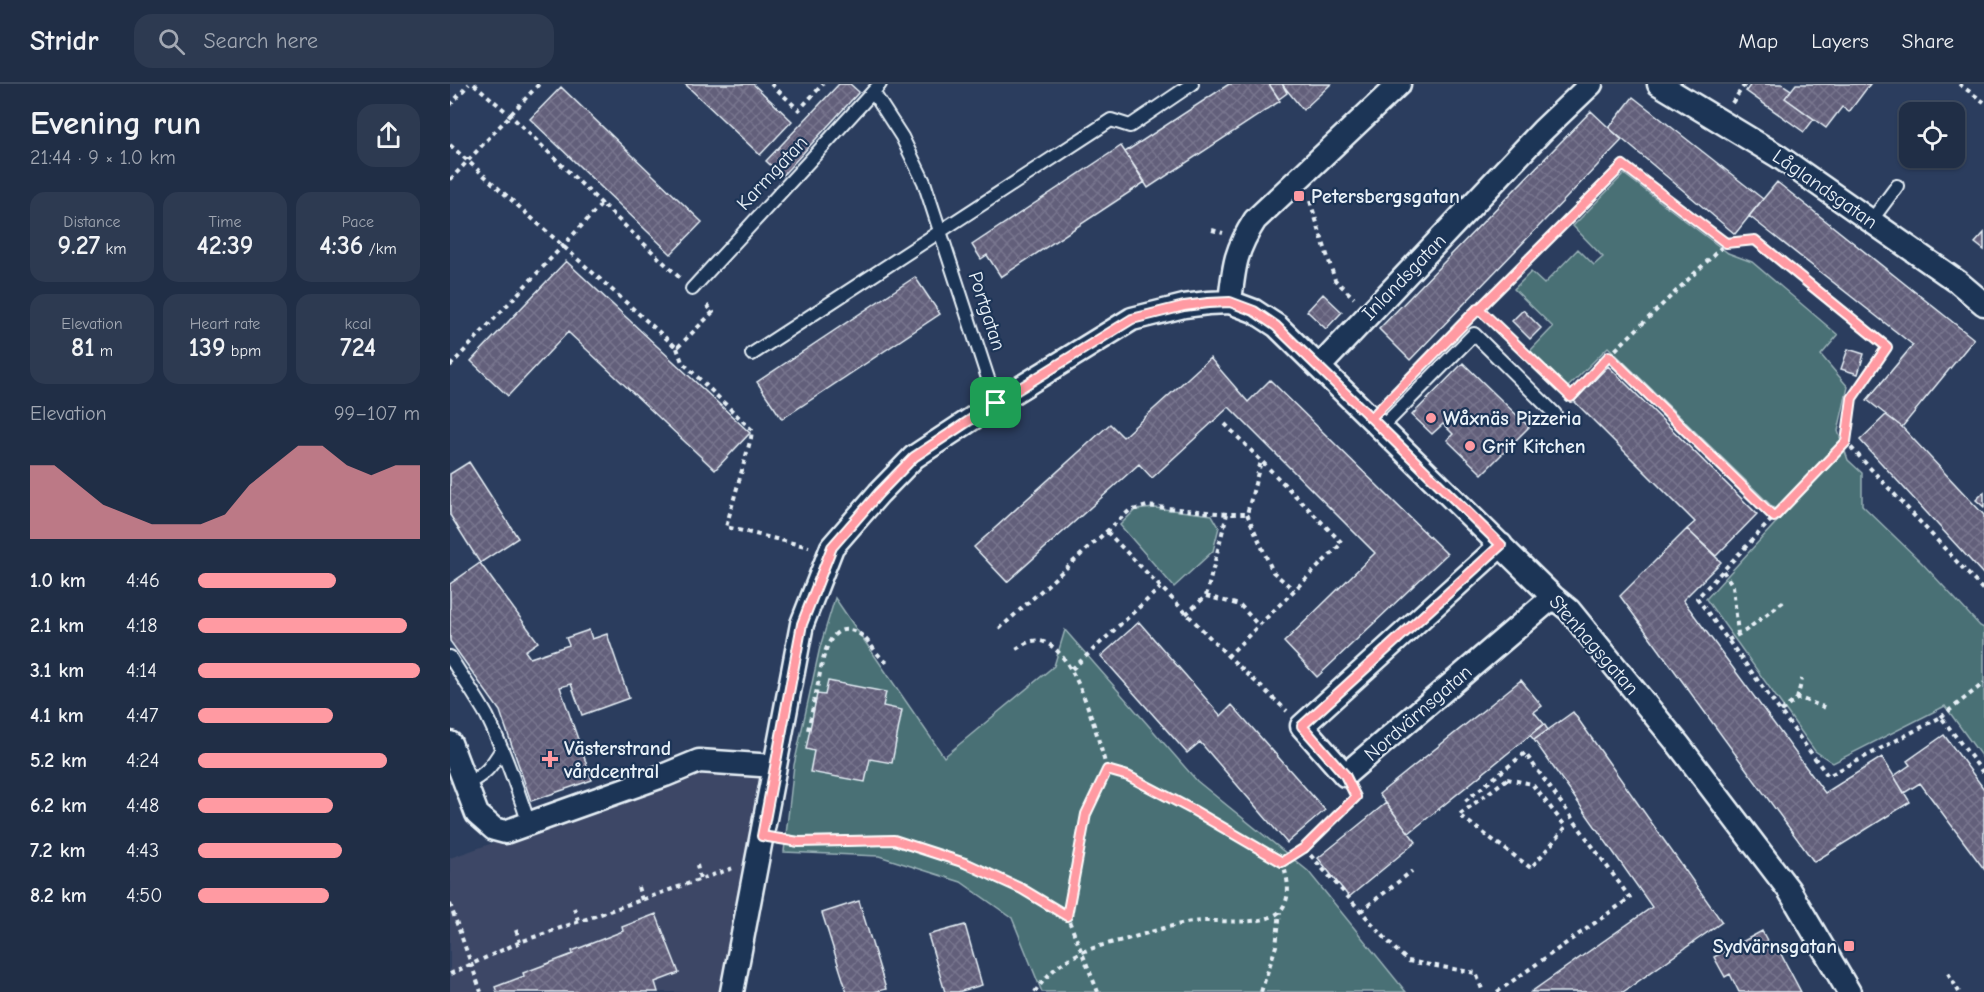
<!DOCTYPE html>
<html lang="en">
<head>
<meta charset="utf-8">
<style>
  :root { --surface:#202e46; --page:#2d3a51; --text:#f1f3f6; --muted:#a2a8b3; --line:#3d4a5f; --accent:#ff9aa2 }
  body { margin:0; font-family:"Comic Neue",sans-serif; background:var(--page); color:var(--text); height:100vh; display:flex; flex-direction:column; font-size:22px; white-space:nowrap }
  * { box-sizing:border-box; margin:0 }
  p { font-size:20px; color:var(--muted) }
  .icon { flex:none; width:33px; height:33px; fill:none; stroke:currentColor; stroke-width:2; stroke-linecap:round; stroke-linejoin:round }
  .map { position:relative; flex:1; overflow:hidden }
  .drawer { display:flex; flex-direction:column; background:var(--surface); width:450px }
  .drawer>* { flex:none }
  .buttons { position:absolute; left:1449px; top:18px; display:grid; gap:12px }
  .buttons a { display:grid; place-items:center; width:66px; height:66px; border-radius:12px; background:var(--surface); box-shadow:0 2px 4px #0004,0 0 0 2px var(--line); font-size:30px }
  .pin { position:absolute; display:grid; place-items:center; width:51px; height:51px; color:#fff; margin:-26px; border-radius:12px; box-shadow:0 3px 9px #0006 }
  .round { display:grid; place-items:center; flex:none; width:63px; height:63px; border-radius:18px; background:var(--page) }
  .summary { display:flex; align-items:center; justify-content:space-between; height:102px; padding:0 30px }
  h1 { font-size:33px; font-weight:700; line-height:45px }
  .stats { display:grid; grid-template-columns:repeat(3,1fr); gap:9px; height:102px; padding:6px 30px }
  .stats div { display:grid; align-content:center; border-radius:15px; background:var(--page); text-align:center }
  .stats b { font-size:26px; font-weight:700 }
  .stats small { font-size:16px; font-weight:400 }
  .stats p { font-size:16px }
  .chart { height:168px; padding:12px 30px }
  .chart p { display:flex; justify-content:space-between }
  .chart svg { width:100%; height:108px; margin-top:6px; fill:var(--accent); opacity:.7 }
  ul { padding:0 30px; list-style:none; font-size:20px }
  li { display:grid; grid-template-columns:96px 72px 1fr; align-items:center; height:45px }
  li i { height:15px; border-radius:8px; background:var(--accent) }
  header { display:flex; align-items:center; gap:36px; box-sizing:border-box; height:84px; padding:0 30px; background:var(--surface); border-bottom:2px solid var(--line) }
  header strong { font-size:28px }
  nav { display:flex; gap:33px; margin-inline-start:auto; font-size:21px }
  .search { width:420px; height:54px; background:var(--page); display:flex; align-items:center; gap:15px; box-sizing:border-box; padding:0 21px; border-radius:18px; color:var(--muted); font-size:22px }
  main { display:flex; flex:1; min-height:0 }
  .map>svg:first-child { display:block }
  .built { fill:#3c4766 }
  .park { fill:#487075; stroke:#98b0b6; stroke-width:1.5 }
  .building { fill:url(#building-cross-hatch); stroke:#e8f1f8; stroke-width:1.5 }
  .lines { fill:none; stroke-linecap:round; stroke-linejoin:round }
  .lane-casing { stroke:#e8f1f8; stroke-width:16 }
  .street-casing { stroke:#e8f1f8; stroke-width:27 }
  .path { stroke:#e8f1f8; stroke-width:4; stroke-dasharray:4.5 4.5; stroke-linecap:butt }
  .lane { stroke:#1d3557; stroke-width:12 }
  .street { stroke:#1d3557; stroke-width:22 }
  .route-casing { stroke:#fff; stroke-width:12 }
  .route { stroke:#ff9aa2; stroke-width:8 }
  .poi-dot { fill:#ff9aa2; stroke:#1d3557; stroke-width:2 }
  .labels { text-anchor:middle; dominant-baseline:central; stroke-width:4.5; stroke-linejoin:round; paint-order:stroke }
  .street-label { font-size:20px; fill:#e8f1f8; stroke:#1d3557 }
  .poi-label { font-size:20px; font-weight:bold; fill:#e8f1f8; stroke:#1d3557; text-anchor:start }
</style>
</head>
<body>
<header>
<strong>Stridr</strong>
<div class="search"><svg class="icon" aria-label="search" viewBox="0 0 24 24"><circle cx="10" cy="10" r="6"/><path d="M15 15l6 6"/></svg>Search here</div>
<nav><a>Map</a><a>Layers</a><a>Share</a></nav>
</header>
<main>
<section class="drawer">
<div class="summary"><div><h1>Evening run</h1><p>21:44 · 9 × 1.0 km</p></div><a class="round"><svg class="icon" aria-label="share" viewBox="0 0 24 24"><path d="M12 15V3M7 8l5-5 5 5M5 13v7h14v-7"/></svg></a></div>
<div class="stats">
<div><p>Distance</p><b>9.27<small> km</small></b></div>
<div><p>Time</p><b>42:39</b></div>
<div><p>Pace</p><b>4:36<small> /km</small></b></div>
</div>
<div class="stats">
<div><p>Elevation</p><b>81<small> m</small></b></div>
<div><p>Heart rate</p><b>139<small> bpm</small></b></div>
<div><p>kcal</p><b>724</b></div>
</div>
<div class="chart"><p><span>Elevation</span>99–107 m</p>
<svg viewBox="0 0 160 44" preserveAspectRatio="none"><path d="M0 44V14L10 14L20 22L30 30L40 34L50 38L60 38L70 38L80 34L90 22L100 14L110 6L120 6L130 14L140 18L150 14L160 14V44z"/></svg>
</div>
<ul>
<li><b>1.0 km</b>4:46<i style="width:62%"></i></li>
<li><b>2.1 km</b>4:18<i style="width:94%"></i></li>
<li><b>3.1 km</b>4:14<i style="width:100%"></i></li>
<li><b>4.1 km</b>4:47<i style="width:61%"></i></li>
<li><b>5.2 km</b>4:24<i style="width:85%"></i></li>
<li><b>6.2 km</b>4:48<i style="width:61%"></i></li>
<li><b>7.2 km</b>4:43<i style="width:65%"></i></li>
<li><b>8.2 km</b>4:50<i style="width:59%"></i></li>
</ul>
</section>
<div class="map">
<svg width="1534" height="908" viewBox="0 0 1534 908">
  <defs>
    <pattern id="building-cross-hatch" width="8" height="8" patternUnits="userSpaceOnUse" patternTransform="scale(1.5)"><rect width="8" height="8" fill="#625e7a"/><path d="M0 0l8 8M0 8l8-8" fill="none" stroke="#78768e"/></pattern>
  </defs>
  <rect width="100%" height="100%" fill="#2b3d5e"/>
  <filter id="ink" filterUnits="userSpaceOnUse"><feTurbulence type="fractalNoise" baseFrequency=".0167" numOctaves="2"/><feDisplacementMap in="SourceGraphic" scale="12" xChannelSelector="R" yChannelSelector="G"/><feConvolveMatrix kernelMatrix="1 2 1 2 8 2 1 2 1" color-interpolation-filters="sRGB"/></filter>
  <g filter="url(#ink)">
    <path class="built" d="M249 687 311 694 275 908H0V774Z"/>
    <path class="park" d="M1174 90 1278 169 1302 178 1388 251 1371 271 1398 303 1388 347 1398 376 1412 389V421L1472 479 1530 542 1534 544V676L1495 622 1383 679 1365 667 1256 515 1332 432 1158 263 1117 304 1080 267 1103 243 1064 205 1081 188 1094 200 1128 165 1144 181 1153 173 1123 142Z
      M705 424 762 431 769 443 763 467 724 503 670 441 685 426Z
      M385 514 494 673 604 582 615 546 747 697 858 787 956 908H592L562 834 511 798 429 772 334 768 344 681 370 563Z"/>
    <path class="building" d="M235 0H303L342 37 310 71Z
      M389 0H400L409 8 332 92 316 77Z
      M779 0H819L830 17 698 104 675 68Z
      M819 0H832L837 9 829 15Z
      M832 0H881L853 26Z
      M1301 0H1332L1341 6 1335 14 1364 35 1354 48 1296 7Z
      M1346 0H1420L1399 28 1392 23 1376 44 1335 14Z
      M111 3 252 138 221 170 80 35Z
      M1183 13 1313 115 1285 150 1159 44Z
      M1141 27 1172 56 960 276 929 245Z
      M671 62 695 98 551 193 537 171 531 175 522 161Z
      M1327 98 1524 255 1452 343 1417 316 1463 261 1299 132Z
      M1534 149V166L1525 159Z
      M116 177 300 349 265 386 118 248 58 312 21 277Z
      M465 193 490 230 332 335 307 298Z
      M873 210 892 228 876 245 857 227Z
      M1073 226 1091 244 1080 255 1062 237Z
      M1398 265 1414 270 1408 290 1391 285Z
      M760 274 798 318 820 296 997 470 867 593 834 558 925 469 779 323 702 394 689 380 557 498 524 463 660 340 673 353Z
      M1013 279 1079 343 1032 390 997 356 1003 350 993 340 982 350 962 331Z
      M1158 282 1307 430 1266 472 1237 445 1245 438 1124 317Z
      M1436 331 1452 343 1534 431V491L1410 356Z
      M19 378 68 454 30 479 0 431V390Z
      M1534 408V423L1526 416Z
      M1237 445 1271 478 1233 516 1375 709 1432 673 1460 718 1364 778 1170 512Z
      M30 479 88 558 75 567 80 574 119 561 116 554 139 546 142 555 157 550 179 614 132 631 121 600 110 603 142 696 81 717 50 627 0 557V500Z
      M689 538 771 632 782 621 875 726 837 759 750 658 737 669 651 572Z
      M1071 596 1092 622 1084 628 1094 640 959 749 929 710Z
      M378 597 436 608 433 622 452 626 442 679 420 675 415 698 360 688 364 667 356 665 367 610 375 611Z
      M1123 628 1272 838 1173 908H1081L1202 823 1084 656Z
      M1094 640 1098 646 1084 656 1080 651Z
      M1494 651 1534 705V785L1470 699 1454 709 1444 692 1460 681 1457 677Z
      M936 719 966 758 899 813 868 774Z
      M409 817 436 905 425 908H397L372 829Z
      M206 830 229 889 205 898 208 908H47L45 903 74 892 73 889 123 870 122 867 173 847 172 843Z
      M515 841 532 901 508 908H495L478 851Z
      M1312 847 1320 862 1325 859 1351 908H1289L1280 890 1275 893 1264 873Z"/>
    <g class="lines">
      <g class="lane-casing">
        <path id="lane" d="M423 8 452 53 474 98 546 319
          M1421 137 1447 102
          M242 205 430 0
          M302 270 661 36 680 42 742 0
          M931 344 1024 250 1105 330
          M0 573C12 593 26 612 37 632 54 667 67 703 79 740
          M16 700C35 691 41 683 52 665"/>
      </g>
      <g class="street-casing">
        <path id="street" d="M1209 0 1328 72 1508 198 1534 220
          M780 218C784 182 785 167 805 136L949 0
          M869 283 1092 47 1141 0
          M1051 461 852 642 895 691 1103 513
          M0 659 27 730 44 745 55 748 215 691 249 677 324 682
          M282 908 352 540 382 463 429 409 464 373 546 319 682 235 734 222 758 219 780 218 804 227 827 242 1103 513 1119 526 1228 660 1339 806 1399 908"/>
      </g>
      <path class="path" d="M24 0 60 31 152 120
        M321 0 349 26 373 0
        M1509 0 1534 18
        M1282 19 1295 0
        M0 21 19 0
        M0 61 227 264 263 228 254 218
        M0 96 89 0
        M860 117 885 196 904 214
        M762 146 773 149
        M1028 224 1121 313
        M1020 232 1173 81 1276 159 1305 156 1437 263 1402 314 1396 358 1534 507
        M227 264 232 278 302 346 301 354 276 443 359 463
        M1159 272 1276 159
        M0 282 152 120 230 194
        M1116 318 1159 272 1324 433 1247 514 1378 692 1491 633 1534 690
        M775 340 892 459 778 572
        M797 430 823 488 844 506
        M1324 433 1396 358
        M657 448 778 572 837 627
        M1273 487 1283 502 1288 550
        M756 512 790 521 808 541
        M736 530 756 512 777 430
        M549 545 679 427 697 422 777 430H797L811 377
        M1278 556 1295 547 1334 517
        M566 565C571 562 577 558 582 557 623 549 649 658 657 686L636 731 617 832
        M622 585 710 504
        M1347 615 1352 595
        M1331 627 1347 615H1352L1379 625
        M1491 633 1534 599
        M358 646C361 632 364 618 367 605 371 587 375 534 406 548 421 555 425 573 440 580
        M657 686 678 692 743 726 832 778 854 764 945 865 958 877 1026 889 1033 908
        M1057 695 1082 700 1116 743 1081 784 1009 731Z
        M1015 717 1075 669 1180 814 1047 908
        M334 756 349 758 444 756 515 779 572 805 617 832 648 908
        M854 764 906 713 905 712
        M247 781 250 795
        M188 803 192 816
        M0 820 31 908
        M124 824 129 839
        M911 827 962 787
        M66 846 70 858
        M1498 889 1509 908
        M0 890 70 858 283 784
        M585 908C593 896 604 884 617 876 635 865 656 860 677 855 702 848 726 839 752 837 773 836 811 842 828 829 843 816 838 793 832 778
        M811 908 826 862 830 828"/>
      <use href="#lane" class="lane"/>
      <use href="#street" class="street"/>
    </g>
  </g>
  <g class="lines" filter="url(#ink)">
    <g class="route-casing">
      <path id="route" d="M546 319 464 373 429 409 382 463 352 540 312 752 349 758 444 756 515 779 572 805 617 832 636 730 657 686 678 692 743 726 832 778 854 764 906 713 895 691 852 642 1051 461 921 334 1028 224 1121 313 1159 272 1324 433 1396 358 1402 314 1437 263 1305 156 1276 159 1173 81C1089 165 1004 249 921 334L826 242 804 227 780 218 758 219 734 222 682 235 546 319"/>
    </g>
    <use href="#route" class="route"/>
  </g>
  <g class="poi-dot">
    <rect x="843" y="106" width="12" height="12" rx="3"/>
    <circle cx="981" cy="334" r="6"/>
    <circle cx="1020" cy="362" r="6"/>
    <path d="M97 666h6v6h6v6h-6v6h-6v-6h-6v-6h6z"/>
    <rect x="1393" y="856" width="12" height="12" rx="3"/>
  </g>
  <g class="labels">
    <g class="street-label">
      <text transform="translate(322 89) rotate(-47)">Karmgatan</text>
      <text transform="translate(1375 105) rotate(35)">Låglandsgatan</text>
      <text transform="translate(954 193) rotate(-46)">Inlandsgatan</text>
      <text transform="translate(537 227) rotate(72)">Portgatan</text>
      <text transform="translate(1144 561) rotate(49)">Stenhagsgatan</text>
      <text transform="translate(968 629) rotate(-41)">Nordvärnsgatan</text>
    </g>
    <g class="poi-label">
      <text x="861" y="112">Petersbergsgatan</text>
      <text x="993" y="334">Wåxnäs Pizzeria</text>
      <text x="1032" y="362">Grit Kitchen</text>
      <text x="114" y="664">Västerstrand<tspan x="114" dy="23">vårdcentral</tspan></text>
      <text x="1387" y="862" text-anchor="end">Sydvärnsgatan</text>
    </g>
  </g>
</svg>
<div class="buttons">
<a><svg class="icon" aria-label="locate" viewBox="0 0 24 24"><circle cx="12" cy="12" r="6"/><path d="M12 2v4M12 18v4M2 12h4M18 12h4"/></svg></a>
</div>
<div class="pin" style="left:546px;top:319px;background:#1e9e55"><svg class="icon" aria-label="arrive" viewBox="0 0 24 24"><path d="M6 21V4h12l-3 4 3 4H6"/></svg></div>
</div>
</main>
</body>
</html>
